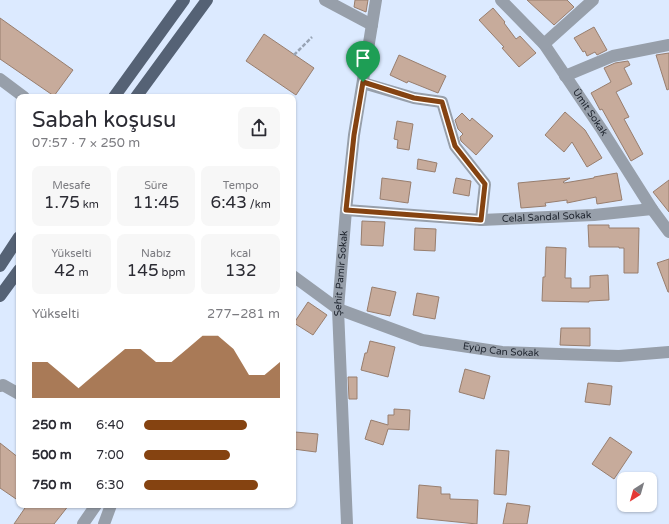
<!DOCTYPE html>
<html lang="tr">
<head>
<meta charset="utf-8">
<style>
  :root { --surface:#fff; --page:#f7f7f7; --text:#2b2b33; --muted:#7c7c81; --accent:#854311 }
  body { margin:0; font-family:"Varela Round",sans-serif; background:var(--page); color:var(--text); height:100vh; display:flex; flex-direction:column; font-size:15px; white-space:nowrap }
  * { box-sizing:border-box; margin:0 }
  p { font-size:13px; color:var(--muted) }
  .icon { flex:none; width:22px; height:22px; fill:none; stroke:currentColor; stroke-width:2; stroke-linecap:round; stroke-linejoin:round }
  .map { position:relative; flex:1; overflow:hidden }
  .details { position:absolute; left:16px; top:94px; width:280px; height:414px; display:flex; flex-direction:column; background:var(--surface); border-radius:8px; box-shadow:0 1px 3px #0004 }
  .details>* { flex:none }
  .needle { width:26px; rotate:217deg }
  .fabs { position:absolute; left:617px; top:472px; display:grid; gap:8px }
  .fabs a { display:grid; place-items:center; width:40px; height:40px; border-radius:8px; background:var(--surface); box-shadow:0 1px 3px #0004; font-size:20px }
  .pin { position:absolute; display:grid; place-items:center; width:34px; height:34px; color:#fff; margin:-41px -17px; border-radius:50% 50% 50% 0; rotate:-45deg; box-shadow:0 0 4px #0007 }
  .pin .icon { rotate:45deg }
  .round { display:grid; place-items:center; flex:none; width:42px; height:42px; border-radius:8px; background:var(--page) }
  .head { display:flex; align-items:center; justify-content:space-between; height:68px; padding:0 16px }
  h1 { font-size:22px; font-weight:600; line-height:30px }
  .stats { display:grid; grid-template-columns:repeat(3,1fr); gap:6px; height:68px; padding:4px 16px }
  .stats div { display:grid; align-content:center; border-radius:8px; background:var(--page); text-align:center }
  .stats b { font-size:17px; font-weight:600 }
  .stats small { font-size:11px; font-weight:400 }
  .stats p { font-size:11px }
  .chart { height:112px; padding:8px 16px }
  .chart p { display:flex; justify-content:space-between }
  .chart svg { width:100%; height:72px; margin-top:4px; fill:var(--accent); opacity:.7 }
  ul { padding:0 16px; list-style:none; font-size:13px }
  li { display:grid; grid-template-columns:64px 48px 1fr; align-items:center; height:30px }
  li i { height:10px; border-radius:5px; background:var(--accent) }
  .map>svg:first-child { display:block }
  .building { fill:#c7ab9b; stroke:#987e6e }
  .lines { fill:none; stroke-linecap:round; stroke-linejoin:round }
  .path { stroke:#98a4b5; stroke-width:2.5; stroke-dasharray:4 2; stroke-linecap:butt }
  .minor { stroke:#979faa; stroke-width:12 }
  .major { stroke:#556275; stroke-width:12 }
  .route-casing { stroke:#fff; stroke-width:8 }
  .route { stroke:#854311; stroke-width:5 }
  .labels { text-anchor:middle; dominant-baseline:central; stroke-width:3; stroke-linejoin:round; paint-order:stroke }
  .street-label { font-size:10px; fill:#1d232d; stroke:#fff }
</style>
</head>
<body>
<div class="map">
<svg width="669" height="524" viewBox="0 0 669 524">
  <rect width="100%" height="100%" fill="#dceaff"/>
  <path class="building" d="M355 0H368L366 12 354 7Z
    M527 0H567L574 7 554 25Z
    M493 8 505 22 504 23 516 39 520 36 536 53 519 67 502 48 504 47 479 20Z
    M0 18 73 70 54 96 0 59Z
    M594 27 607 50 597 55 595 52 587 56 585 51 583 52 574 38Z
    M264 34 314 68 296 95 246 61Z
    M669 53V89L667 90 656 55Z
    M399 55 446 76 438 93 408 81 407 83 390 75Z
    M628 61 630 65 624 68 632 84 616 92 629 117 624 119 643 154 631 161 602 109 600 110 591 93 611 82 604 68 615 63Z
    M565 112 585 130 602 158 587 167 572 142 564 152 545 135Z
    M462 113 470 121 472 118 493 136 476 155 461 141 460 137 463 134 458 129 455 120Z
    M397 121 413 124 409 150 397 148 398 140 394 139Z
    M418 159 437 163 435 172 417 169Z
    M617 173 622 200 597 204 596 197 567 203V200L545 203 546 206 521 208 518 183 570 178 563 182 564 183 594 178V177Z
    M382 178 411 182 408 203 380 199Z
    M456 178 471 181 469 196 453 193Z
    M669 180V212L653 192Z
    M362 221 385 222 383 246 361 245Z
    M588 225H609V228H639L638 273H624V248H619V247H589Z
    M415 228 436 229 435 251 414 250Z
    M546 247 566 248 565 278H571V288H590V276L608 275 609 300 589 301V302L542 301 543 277H545Z
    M669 259V292H668L657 263Z
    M372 287 396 292 390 316 367 311Z
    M417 293 439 297 435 319 413 315Z
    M308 302 327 315 313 335 294 323Z
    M561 328H590V346L560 345Z
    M370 341 395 347 388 377 361 370 365 353H367Z
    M465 369 490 376 484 399 459 392Z
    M348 377H357V399H349Z
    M588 383 612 386 610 405 585 402Z
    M394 409 410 410 409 430 388 429 383 445 365 439 371 420 388 425V415H394Z
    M295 432 318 434 316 452 293 449Z
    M610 437 632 452 614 479 592 464Z
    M0 443 19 458V501L0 488Z
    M496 450 509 451 506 495 494 494Z
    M419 485 441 487V494H450V499L478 500 477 524 417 518Z
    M507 503 530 506 527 524H503Z
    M27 505H69L54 524H14Z"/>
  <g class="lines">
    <path class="path" d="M294 55 312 37"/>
    <g class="minor">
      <path d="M325 0 372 25"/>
      <path id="s1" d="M501 0 544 44 602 130 652 209 669 232"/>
      <path d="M544 44 593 0"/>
      <path d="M565 76 613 56 669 45"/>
      <path d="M0 79 24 97"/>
      <path d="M363 83 414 98 442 102 455 146 485 184 481 220"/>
      <path id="s2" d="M346 210 481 220 594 215 652 209"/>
      <path id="s3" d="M293 276 338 309 422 340 502 352 619 356 669 352"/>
      <path d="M0 386 3 385 19 394"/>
      <path d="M83 524 96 505"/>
      <path d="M104 524 111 505"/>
      <path id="s4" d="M347 524 338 309 346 210 354 135 376 0"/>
    </g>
    <path class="major" d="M114 97 184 0
      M136 97 207 0
      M0 266 19 237
      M0 296 19 270"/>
  </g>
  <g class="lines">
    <g class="route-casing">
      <path id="route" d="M363 82 414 98 442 102 455 146 485 184 481 220 346 210 354 135Z"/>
    </g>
    <use href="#route" class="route"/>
  </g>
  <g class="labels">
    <g class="street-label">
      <text stroke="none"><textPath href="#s1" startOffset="144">Ümit Sokak</textPath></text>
      <text stroke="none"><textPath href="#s2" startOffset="201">Celal Sandal Sokak</textPath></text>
      <text stroke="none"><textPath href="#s4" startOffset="251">Şehit Pamir Sokak</textPath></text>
      <text stroke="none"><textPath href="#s3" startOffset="225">Eyüp Can Sokak</textPath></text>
    </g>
  </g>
</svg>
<div class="fabs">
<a><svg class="needle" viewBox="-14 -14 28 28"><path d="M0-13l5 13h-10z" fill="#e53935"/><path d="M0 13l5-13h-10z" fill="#7c7c81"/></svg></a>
</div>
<div class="pin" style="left:363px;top:82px;background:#1e9e55"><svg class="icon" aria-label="arrive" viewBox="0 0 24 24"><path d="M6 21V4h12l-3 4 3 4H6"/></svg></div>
<section class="details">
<div class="head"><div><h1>Sabah koşusu</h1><p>07:57 · 7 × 250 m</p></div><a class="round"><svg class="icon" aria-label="share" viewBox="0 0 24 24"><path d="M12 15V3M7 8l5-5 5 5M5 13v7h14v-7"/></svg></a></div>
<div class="stats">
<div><p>Mesafe</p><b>1.75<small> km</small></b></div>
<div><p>Süre</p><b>11:45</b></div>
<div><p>Tempo</p><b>6:43<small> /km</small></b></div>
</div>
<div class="stats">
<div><p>Yükselti</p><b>42<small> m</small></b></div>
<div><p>Nabız</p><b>145<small> bpm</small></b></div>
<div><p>kcal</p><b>132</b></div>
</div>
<div class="chart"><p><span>Yükselti</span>277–281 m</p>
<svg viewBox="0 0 160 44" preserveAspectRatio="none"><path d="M0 44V22L10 22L20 30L30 38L40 30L50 22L60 14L70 14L80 22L90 22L100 14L110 6L120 6L130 14L140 30L150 30L160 22V44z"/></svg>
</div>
<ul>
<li><b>250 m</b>6:40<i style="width:76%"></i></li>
<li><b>500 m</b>7:00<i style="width:63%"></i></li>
<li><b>750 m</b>6:30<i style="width:84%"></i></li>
</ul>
</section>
</div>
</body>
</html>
